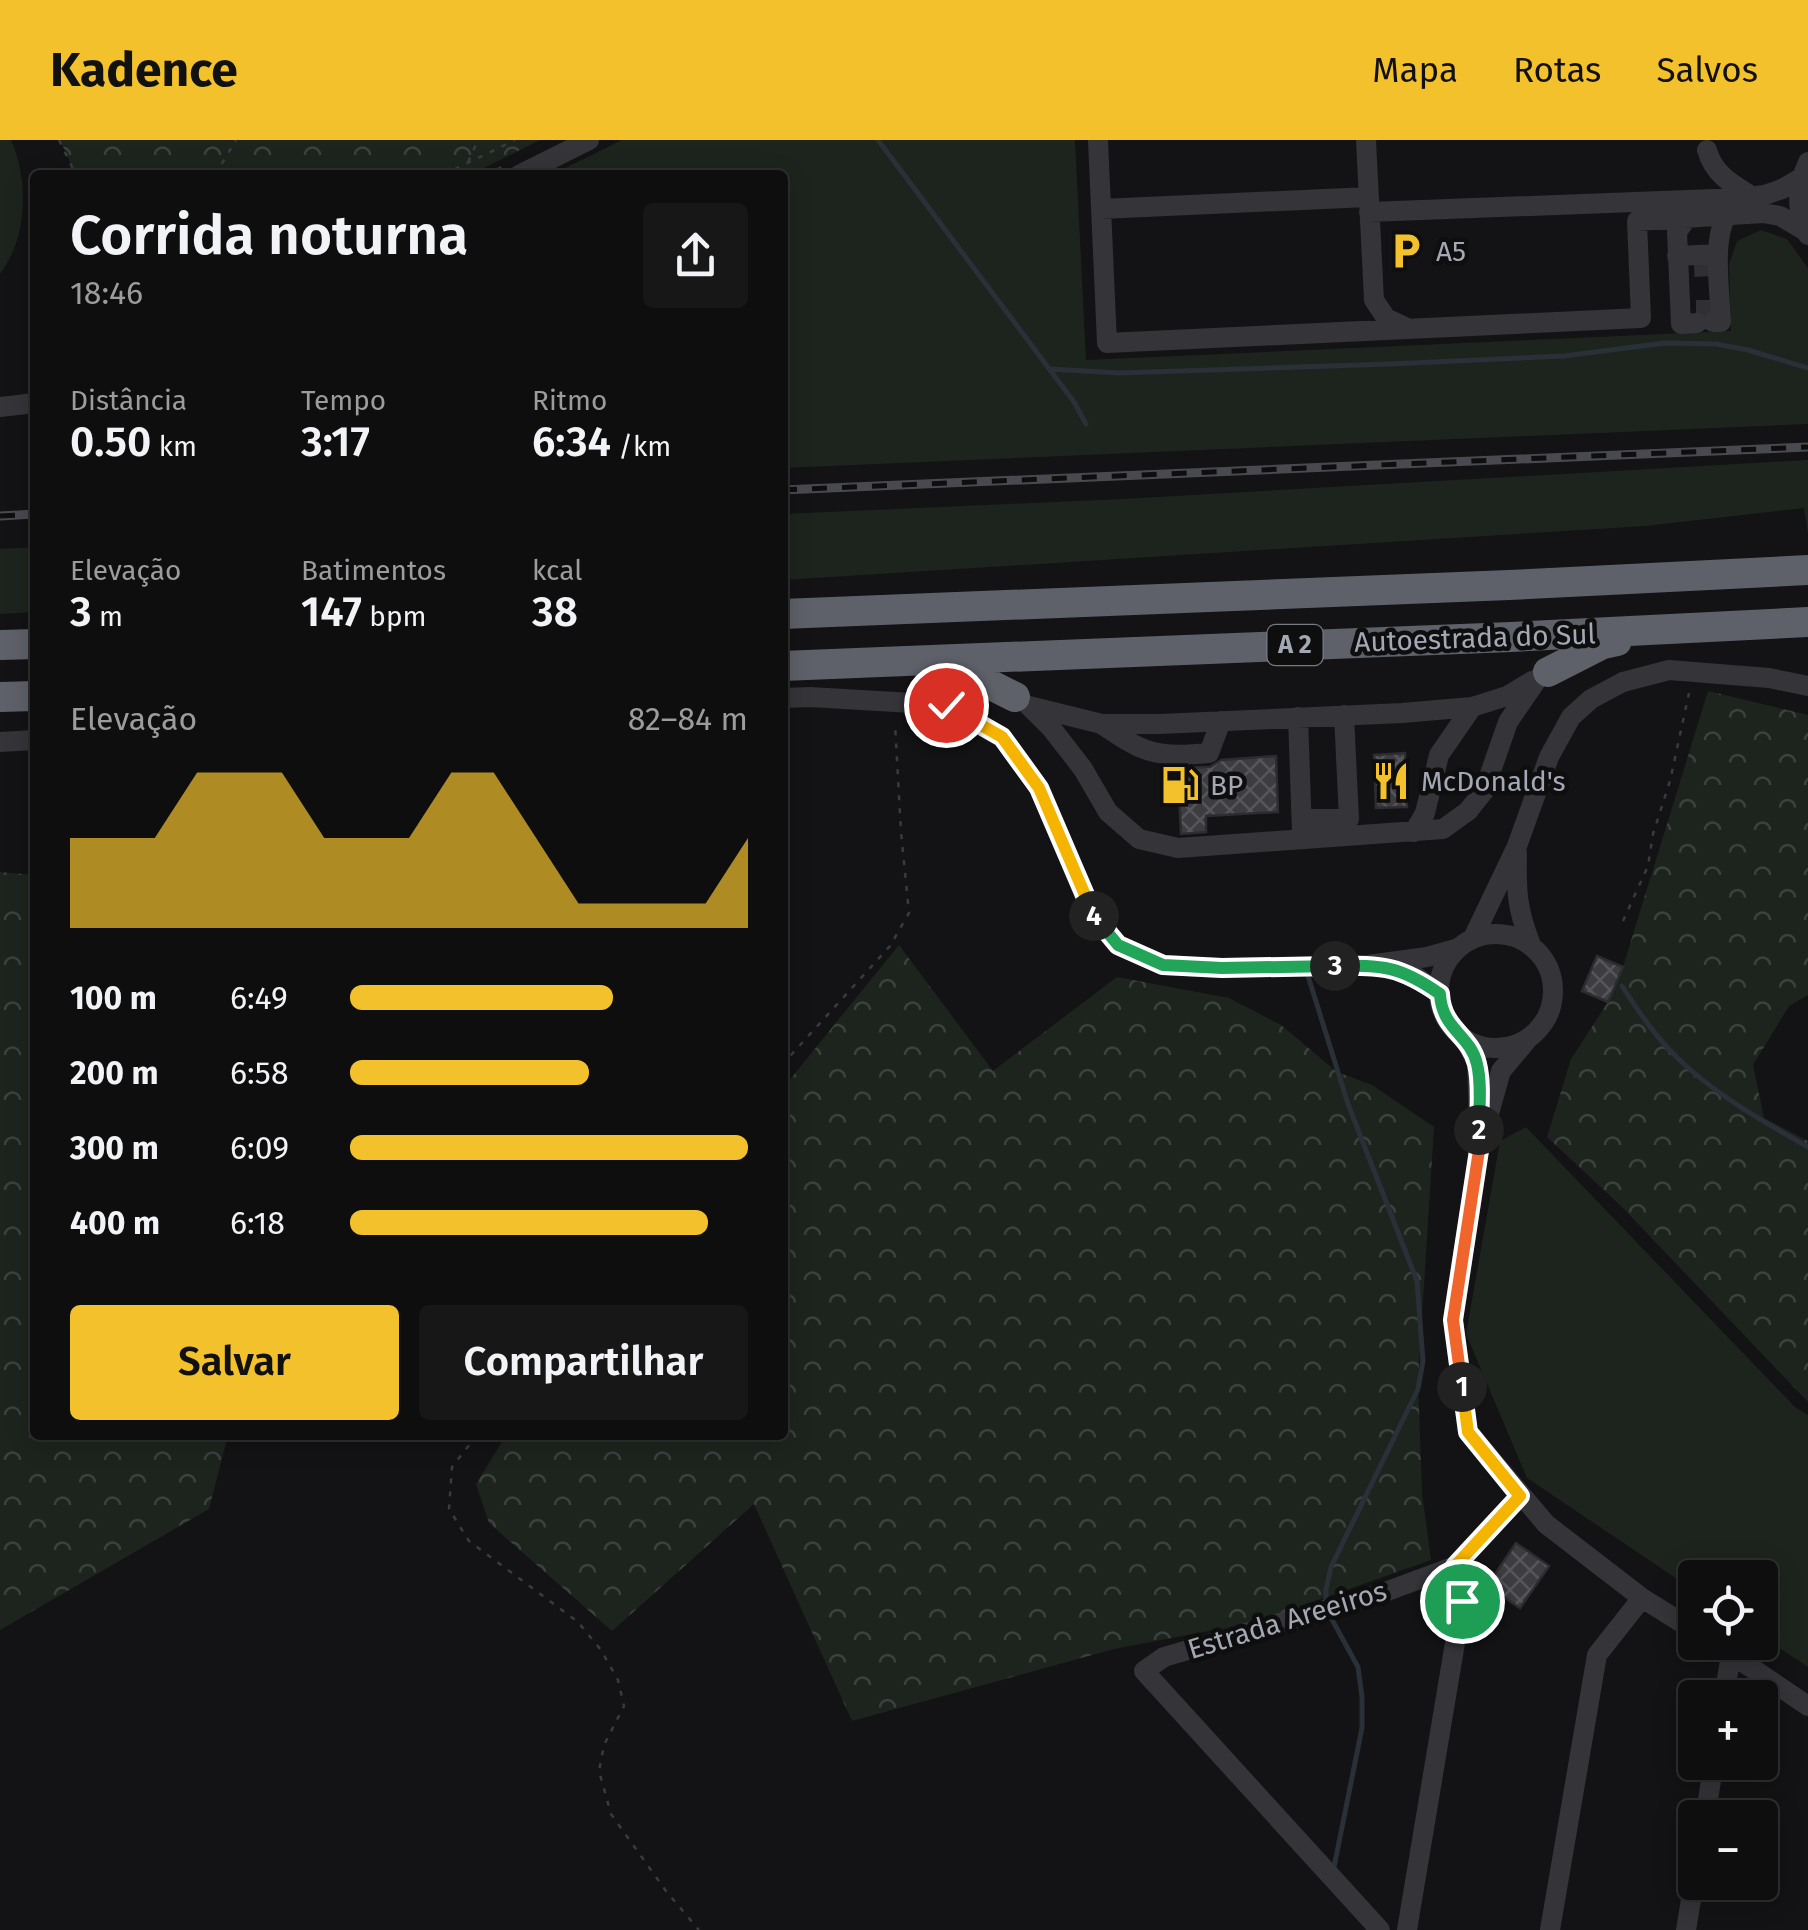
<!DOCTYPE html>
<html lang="pt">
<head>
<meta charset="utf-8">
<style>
  :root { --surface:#0e0e0f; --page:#171718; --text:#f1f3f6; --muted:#9b9c9e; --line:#2e2e2f; --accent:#f2c12c }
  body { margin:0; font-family:"Fira Sans",sans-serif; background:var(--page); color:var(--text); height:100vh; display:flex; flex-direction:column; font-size:38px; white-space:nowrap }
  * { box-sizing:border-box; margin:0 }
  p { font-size:32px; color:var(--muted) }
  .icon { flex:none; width:55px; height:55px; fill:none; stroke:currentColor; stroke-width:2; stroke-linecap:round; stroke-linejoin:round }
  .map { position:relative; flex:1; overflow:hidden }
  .sheet { position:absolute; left:30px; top:30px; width:758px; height:1270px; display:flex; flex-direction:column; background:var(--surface); border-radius:10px; box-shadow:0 5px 25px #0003,0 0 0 2px var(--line) }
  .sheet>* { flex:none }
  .fabs { position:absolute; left:1678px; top:1420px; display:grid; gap:20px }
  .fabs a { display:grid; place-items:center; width:100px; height:100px; border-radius:10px; background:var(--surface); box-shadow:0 5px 25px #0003,0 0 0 2px var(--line); font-size:50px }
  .pin { position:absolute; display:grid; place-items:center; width:85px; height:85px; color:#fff; margin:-42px; border:5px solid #fff; border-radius:50%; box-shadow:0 2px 10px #0007 }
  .km { position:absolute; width:50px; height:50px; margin:-25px; border-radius:50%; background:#222; color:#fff; font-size:28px; line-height:50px; text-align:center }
  .round { display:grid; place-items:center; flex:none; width:105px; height:105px; border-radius:10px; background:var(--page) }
  .overview { display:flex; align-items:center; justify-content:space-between; height:170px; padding:0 40px }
  h1 { font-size:55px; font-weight:600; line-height:75px }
  .stats { display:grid; grid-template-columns:repeat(3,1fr); gap:15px; height:170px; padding:10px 40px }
  .stats div { display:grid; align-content:center }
  .stats b { font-size:42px; font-weight:600 }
  .stats small { font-size:28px; font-weight:400 }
  .stats p { font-size:28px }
  .chart { height:280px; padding:20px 40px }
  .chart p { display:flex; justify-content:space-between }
  .chart svg { width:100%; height:180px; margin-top:10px; fill:var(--accent); opacity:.7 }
  .action { display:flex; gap:20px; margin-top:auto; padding:20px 40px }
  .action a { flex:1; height:115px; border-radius:10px; background:var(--accent); color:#111; font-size:40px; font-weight:600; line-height:115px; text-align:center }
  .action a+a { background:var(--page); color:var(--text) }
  ul { padding:0 40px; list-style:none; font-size:32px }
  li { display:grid; grid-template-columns:160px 120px 1fr; align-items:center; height:75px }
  li i { height:25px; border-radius:12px; background:var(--accent) }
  header { display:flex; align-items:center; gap:60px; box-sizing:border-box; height:140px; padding:0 50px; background:var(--accent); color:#111 }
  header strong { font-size:48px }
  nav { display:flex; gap:55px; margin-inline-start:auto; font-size:35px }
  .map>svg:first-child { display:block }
  .green { fill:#1d241e }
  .forest { fill:url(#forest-crowns) }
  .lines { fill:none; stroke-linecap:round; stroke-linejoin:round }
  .stream { stroke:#293038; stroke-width:5 }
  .building { fill:url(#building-cross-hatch); stroke:#2d2c30; stroke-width:2.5 }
  .minor-tunnel { stroke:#303034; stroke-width:20; stroke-dasharray:20 10; stroke-linecap:butt }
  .path { stroke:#3a3b40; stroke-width:2.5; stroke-dasharray:5 8; stroke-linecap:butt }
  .minor { stroke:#343439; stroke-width:20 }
  .highway { stroke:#5f616a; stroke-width:30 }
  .rail-casing { stroke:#494a50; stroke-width:9 }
  .rail { stroke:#0e0e0f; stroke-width:5; stroke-dasharray:15; stroke-linecap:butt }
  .split-1-casing { stroke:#fff; stroke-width:20 }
  .split-2-casing { stroke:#fff; stroke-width:20 }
  .split-3-casing { stroke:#fff; stroke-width:20 }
  .split-4-casing { stroke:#fff; stroke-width:20 }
  .split-5-casing { stroke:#fff; stroke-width:20 }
  .split-1 { stroke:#f5b400; stroke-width:12 }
  .split-2 { stroke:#f0652b; stroke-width:12 }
  .split-3 { stroke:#22a559; stroke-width:12 }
  .split-4 { stroke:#22a559; stroke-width:12 }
  .split-5 { stroke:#f5b400; stroke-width:12 }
  .labels { text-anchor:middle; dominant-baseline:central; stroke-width:9; stroke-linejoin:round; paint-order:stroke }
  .shield { fill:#0e0e0f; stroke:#777a83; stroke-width:2.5 }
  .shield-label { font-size:25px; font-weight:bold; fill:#a4a8b5 }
  .poi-label { font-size:28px; fill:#a4a8b5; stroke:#0e0e0f; text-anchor:start }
  .street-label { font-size:28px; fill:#a4a8b5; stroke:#0e0e0f }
</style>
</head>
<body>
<header>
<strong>Kadence</strong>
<nav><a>Mapa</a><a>Rotas</a><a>Salvos</a></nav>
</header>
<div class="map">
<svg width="1808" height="1790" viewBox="0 0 1808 1790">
  <defs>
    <pattern id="forest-crowns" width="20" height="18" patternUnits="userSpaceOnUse" patternTransform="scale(2.5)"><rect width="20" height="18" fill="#1d241e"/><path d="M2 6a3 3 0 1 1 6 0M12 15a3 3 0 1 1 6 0" fill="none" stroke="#3b413c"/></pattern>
    <pattern id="building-cross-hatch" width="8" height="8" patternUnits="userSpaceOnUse" patternTransform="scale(2.5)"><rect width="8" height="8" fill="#3d3d41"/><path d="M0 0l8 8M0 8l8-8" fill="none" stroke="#56565a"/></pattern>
  </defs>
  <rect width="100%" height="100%" fill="#131214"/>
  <path class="green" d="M0 0H11C29 41 28 97 0 134Z
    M622 0H1075L1086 220 1731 191 1729 124 1737 101 1761 90 1787 99 1808 128V284L783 328 782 35H551Z
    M1808 320V394L1804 368 1645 386 783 440V374L1122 359Z
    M35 407V472L0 474V409Z
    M1526 987 1795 1267 1808 1275V1527L1760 1495V1438H1695V1451L1527 1338 1466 1194 1500 1001Z"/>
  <path class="forest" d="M60 0H540L470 35H76Z
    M1708 551 1808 575V855L1789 866 1753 925 1764 978 1808 1001V1262L1622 1067 1547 997 1571 919 1608 862 1623 827Z
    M0 732 35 735V1295H228L209 1369 0 1490Z
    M899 805 993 931 1117 837 1229 858 1281 885 1337 932 1372 945 1434 987 1418 1239 1422 1353 1431 1420 1256 1482 1114 1509 852 1581 754 1364 612 1491 489 1383 476 1344 506 1295H782L783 948Z"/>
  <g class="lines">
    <path class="stream" d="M878 0 1074 262 1086 284
      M1050 229 1119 233 1390 224 1564 216 1665 203 1716 204 1748 210 1808 228
      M1308 836 1348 964 1417 1141 1423 1221 1418 1249 1331 1427 1326 1449V1463
      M1622 846C1640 874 1659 902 1685 925 1721 958 1766 983 1808 1007
      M1329 1474 1358 1527 1362 1557V1588L1333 1732"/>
  </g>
  <path class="building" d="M1405 613 1407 667 1376 668 1374 615Z
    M1276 616 1278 672 1206 676V692L1181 694 1178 628 1210 627 1221 620Z
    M1597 816 1623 827 1608 862 1582 851Z
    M1516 1403 1549 1426 1520 1468 1487 1446Z"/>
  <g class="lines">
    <path class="minor-tunnel" d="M1694 127 1711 126
      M1696 170H1713"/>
    <path class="path" d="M59 0 76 35
      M468 22 478 0
      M215 35 236 0
      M443 35 515 0
      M485 35 502 27
      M1623 781 1648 726 1653 694 1670 641 1689 553
      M782 925 890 806 909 773 901 692 895 584
      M477 1295 452 1327 449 1369 469 1401 578 1482 601 1510 618 1540 624 1566 604 1605 599 1631 611 1674 666 1751 699 1790"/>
    <path class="minor" d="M1098 0 1107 203 1641 178 1637 81 1763 73 1780 76 1804 90
      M1366 0 1374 160 1386 178 1405 187
      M1707 10C1714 34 1730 43 1750 55
      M1808 22C1797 47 1795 71 1808 95
      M519 35 589 0
      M1101 69 1368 57
      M1369 72 1739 58 1765 55 1782 49 1801 38
      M1687 78 1677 92 1681 184 1697 183
      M1677 116 1718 114
      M1713 182H1721C1720 149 1710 94 1731 68
      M0 267 35 263
      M782 558 810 557 946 565 1002 597 1039 648 1093 775 1118 805 1163 825 1221 828 1368 825 1427 817 1456 809
      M1029 566 1052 589 1083 629 1108 672 1139 699 1178 708 1443 689 1468 671 1484 651 1508 582 1538 538
      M1029 566 1102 584H1160L1402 573 1472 567 1507 556 1532 541
      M1298 577 1302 693
      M1101 584C1114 592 1129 604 1144 609 1164 617 1188 615 1209 613L1221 581
      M0 602 35 600
      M1302 679H1349L1344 575
      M1414 692 1425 673 1439 615 1472 567
      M1517 713C1516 751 1517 769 1531 805
      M1439 851a57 57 0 1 1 114 0a57 57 0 1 1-114 0Z
      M1473 798 1517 706 1549 617 1571 577 1591 559 1623 542 1669 530 1769 538 1808 546
      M1385 828 1414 835 1440 854
      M1527 900 1501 931 1480 1005 1453 1180 1468 1292 1546 1384 1642 1458 1695 1491
      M1466 901 1477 923 1479 981
      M1713 1502 1808 1566
      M1724 1558 1731 1514
      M1705 1678 1714 1622
      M1380 1790 1144 1531 1164 1517 1385 1452 1455 1426 1520 1356
      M1407 1790 1462 1461 1455 1426
      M1550 1790 1597 1515 1642 1458
      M1686 1790 1695 1736"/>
    <path class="highway" d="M782 474 1509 445 1808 430
      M0 505 35 504
      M782 526 1511 497 1808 482
      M942 531 977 538 1015 557
      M1548 532 1603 504 1617 501
      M0 557 35 556"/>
    <g class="rail-casing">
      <path id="rail" d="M782 350 1808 307
        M0 376 35 374"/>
    </g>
    <use href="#rail" class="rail"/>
  </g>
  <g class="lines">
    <g class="split-1-casing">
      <path id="split-1" d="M1462 1247 1468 1292 1520 1356 1455 1426 1462 1461"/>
    </g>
    <g class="split-2-casing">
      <path id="split-2" d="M1462 1247 1453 1180 1480 1004 1479 990"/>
    </g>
    <g class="split-3-casing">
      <path id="split-3" d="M1335 826C1383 825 1400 826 1440 854 1442 890 1470 894 1477 924 1482 944 1479 969 1479 990"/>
    </g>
    <g class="split-4-casing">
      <path id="split-4" d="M1094 776 1118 805 1163 825 1222 828 1335 826"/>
    </g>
    <g class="split-5-casing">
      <path id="split-5" d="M946 565 1002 597 1039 648 1094 776"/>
    </g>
    <use href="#split-1" class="split-1"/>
    <use href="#split-2" class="split-2"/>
    <use href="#split-3" class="split-3"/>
    <use href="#split-4" class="split-4"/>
    <use href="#split-5" class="split-5"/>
  </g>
  <defs>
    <g id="parking-bare" transform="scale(3)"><path d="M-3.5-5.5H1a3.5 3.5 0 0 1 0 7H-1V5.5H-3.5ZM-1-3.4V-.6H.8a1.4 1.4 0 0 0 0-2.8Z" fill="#f2c12c" stroke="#0e0e0f" stroke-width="2.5" paint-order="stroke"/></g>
    <g id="restaurant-bare" transform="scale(3)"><path d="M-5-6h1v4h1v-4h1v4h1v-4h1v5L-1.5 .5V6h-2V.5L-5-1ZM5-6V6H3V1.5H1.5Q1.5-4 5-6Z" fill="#f2c12c" stroke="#0e0e0f" stroke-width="2.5" paint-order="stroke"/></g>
    <g id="fuel-bare" transform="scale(3)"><path d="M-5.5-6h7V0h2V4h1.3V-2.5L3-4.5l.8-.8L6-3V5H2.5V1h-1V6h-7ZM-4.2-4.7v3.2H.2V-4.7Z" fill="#f2c12c" stroke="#0e0e0f" stroke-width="2.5" paint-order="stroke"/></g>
  </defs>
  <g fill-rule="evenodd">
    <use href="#parking-bare" x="1406" y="111"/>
    <use href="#restaurant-bare" x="1391" y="641"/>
    <use href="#fuel-bare" x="1180" y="645"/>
  </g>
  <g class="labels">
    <rect class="shield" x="1267.5" y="485" width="55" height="40" rx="8"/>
    <g class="shield-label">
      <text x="1295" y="505">A 2</text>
    </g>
    <g class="poi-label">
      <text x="1436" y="111">A5</text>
      <text x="1421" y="641">McDonald's</text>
      <text x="1210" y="645">BP</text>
    </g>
    <g class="street-label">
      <text transform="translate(1475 498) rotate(-2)">Autoestrada do Sul</text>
      <text transform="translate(1287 1480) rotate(-17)">Estrada Areeiros</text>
    </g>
  </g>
</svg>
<div class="fabs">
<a><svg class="icon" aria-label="locate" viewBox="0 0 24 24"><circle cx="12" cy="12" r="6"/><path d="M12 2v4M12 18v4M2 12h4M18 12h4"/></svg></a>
<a>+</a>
<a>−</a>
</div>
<div class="pin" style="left:1462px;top:1461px;background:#1e9e55"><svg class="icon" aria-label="arrive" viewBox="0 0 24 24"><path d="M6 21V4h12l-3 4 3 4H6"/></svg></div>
<div class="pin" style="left:946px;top:565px;background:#d93025"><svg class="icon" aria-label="check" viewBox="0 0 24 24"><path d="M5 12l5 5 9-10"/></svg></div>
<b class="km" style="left:1462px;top:1247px">1</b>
<b class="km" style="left:1479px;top:990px">2</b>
<b class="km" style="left:1335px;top:826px">3</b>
<b class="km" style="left:1094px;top:776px">4</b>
<section class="sheet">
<div class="overview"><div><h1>Corrida noturna</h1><p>18:46</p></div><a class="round"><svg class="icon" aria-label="share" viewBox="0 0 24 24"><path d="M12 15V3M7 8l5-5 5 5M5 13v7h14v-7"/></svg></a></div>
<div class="stats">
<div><p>Distância</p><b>0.50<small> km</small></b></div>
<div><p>Tempo</p><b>3:17</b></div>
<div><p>Ritmo</p><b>6:34<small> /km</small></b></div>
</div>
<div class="stats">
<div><p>Elevação</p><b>3<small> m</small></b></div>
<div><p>Batimentos</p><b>147<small> bpm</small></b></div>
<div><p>kcal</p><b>38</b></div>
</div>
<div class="chart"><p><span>Elevação</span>82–84 m</p>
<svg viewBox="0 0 160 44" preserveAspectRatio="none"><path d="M0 44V22L10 22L20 22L30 6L40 6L50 6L60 22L70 22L80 22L90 6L100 6L110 22L120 38L130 38L140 38L150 38L160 22V44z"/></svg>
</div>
<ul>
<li><b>100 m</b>6:49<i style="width:66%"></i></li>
<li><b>200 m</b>6:58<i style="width:60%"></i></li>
<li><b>300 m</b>6:09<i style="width:100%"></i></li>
<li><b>400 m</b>6:18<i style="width:90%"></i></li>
</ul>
<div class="action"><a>Salvar</a><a>Compartilhar</a></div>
</section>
</div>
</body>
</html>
